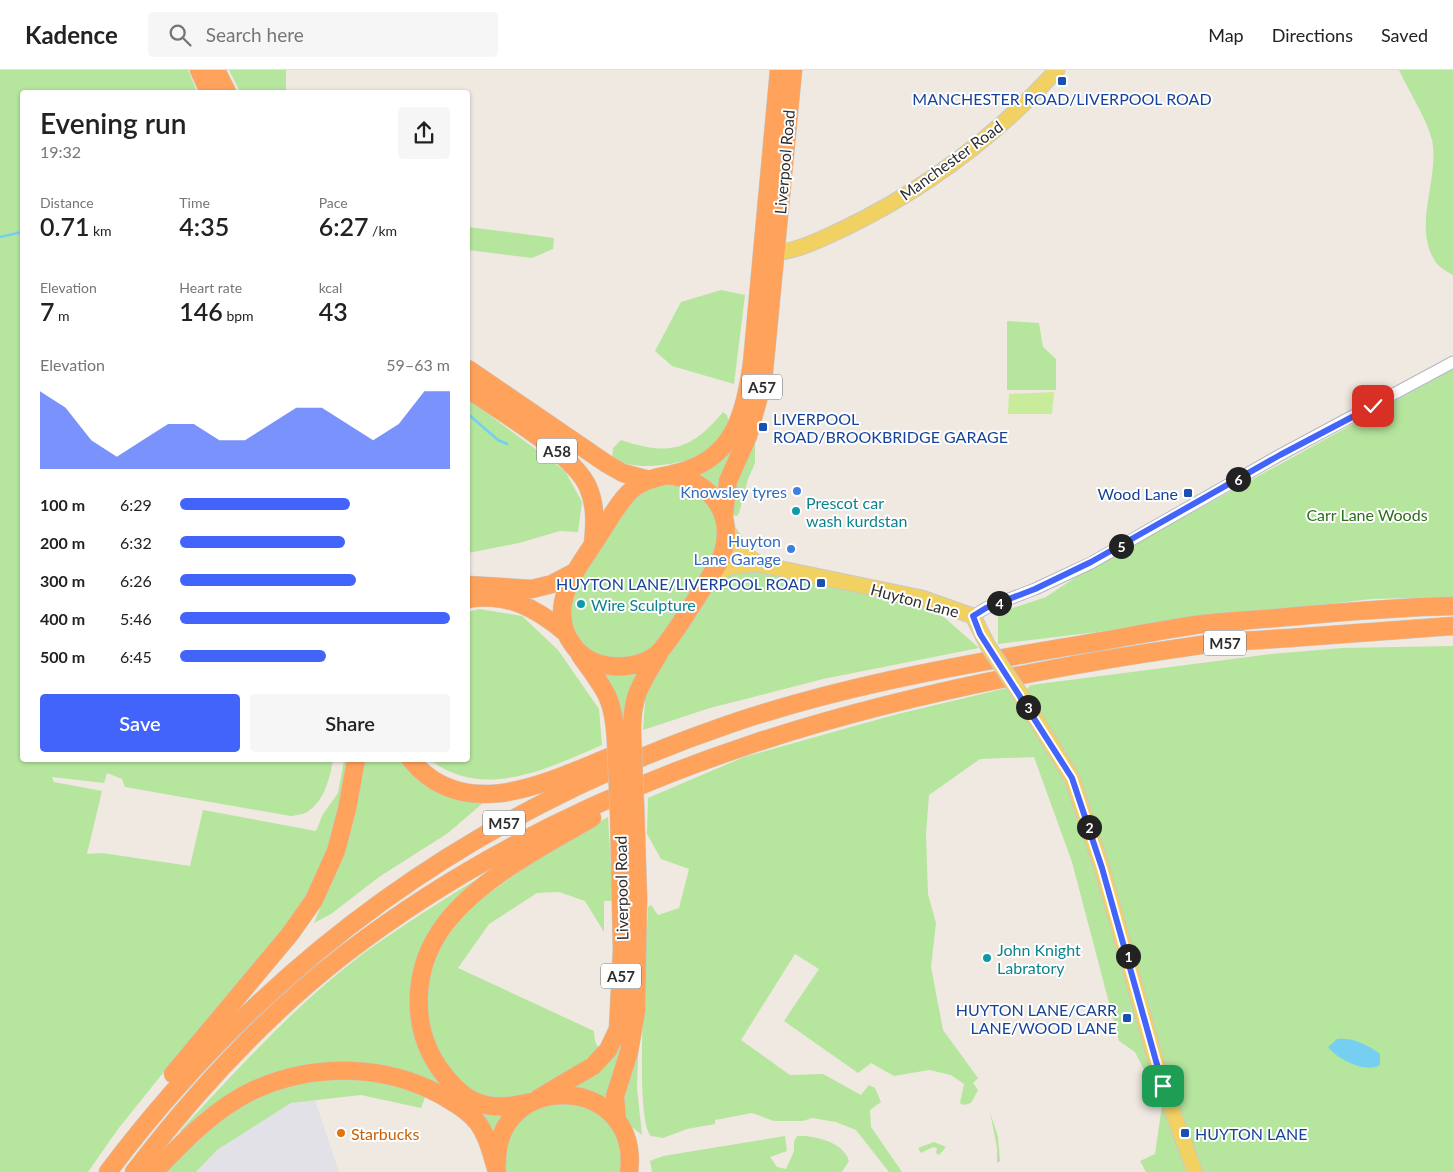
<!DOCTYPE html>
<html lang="en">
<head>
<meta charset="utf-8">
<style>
  :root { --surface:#fff; --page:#f6f6f6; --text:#222; --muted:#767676; --line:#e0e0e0; --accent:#4264fb }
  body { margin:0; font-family:Lato,sans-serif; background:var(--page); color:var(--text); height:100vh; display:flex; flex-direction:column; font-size:19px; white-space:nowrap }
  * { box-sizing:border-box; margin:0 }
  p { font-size:16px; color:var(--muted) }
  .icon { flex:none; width:28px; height:28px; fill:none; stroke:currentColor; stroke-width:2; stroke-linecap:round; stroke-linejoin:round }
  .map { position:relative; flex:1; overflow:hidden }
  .details { position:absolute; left:20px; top:20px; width:450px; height:672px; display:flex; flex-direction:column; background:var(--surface); border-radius:5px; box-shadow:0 1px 4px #0004 }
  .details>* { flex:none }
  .pin { position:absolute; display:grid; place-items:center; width:42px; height:42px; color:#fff; margin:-21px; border-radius:10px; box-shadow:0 2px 8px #0006 }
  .km { position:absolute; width:25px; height:25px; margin:-12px; border-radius:50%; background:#222; color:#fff; font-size:14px; line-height:25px; text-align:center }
  .round { display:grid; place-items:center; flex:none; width:52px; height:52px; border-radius:5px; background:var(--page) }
  .headline { display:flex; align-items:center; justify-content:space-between; height:85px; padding:0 20px }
  h1 { font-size:28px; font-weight:600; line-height:38px }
  .metrics { display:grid; grid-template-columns:repeat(3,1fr); gap:8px; height:85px; padding:5px 20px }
  .metrics div { display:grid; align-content:center }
  .metrics b { font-size:25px; font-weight:600 }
  .metrics small { font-size:14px; font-weight:400 }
  .metrics p { font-size:14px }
  .chart { height:140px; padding:10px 20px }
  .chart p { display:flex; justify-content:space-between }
  .chart svg { width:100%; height:90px; margin-top:5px; fill:var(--accent); opacity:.7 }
  .cta { display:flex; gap:10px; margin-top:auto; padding:10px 20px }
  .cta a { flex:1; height:58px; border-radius:5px; background:var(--accent); color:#fff; font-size:20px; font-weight:600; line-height:58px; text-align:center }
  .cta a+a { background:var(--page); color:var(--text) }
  ul { padding:0 20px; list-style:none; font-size:16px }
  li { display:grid; grid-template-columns:80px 60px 1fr; align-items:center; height:38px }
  li i { height:12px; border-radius:6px; background:var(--accent) }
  header { display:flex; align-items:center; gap:30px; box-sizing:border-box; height:70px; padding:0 25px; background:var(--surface); border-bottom:1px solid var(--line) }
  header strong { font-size:24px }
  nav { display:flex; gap:28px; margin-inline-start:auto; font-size:18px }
  .search { width:350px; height:45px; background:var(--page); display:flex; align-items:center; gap:12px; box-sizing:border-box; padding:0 18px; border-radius:5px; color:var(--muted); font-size:19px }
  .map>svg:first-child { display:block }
  .industrial { fill:#e3e1e8 }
  .green { fill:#b6e59e }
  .pitch { fill:#c9ec9a }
  .water { fill:#75cff0 }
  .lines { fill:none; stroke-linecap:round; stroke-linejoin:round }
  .stream { stroke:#75cff0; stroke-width:2.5 }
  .minor-casing { stroke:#b4b7c1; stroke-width:13 }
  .major-casing { stroke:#c9c9c9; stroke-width:17 }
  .highway-casing { stroke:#c9c9c9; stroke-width:19 }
  .minor { stroke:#fff; stroke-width:11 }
  .major { stroke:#f2d163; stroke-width:15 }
  .highway { stroke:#ffa35c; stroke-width:18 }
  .major-bridge-casing { stroke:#c9c9c9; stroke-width:17; stroke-linecap:butt }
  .highway-bridge-casing { stroke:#c9c9c9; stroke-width:19; stroke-linecap:butt }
  .major-bridge { stroke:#f2d163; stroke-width:15 }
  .highway-bridge { stroke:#ffa35c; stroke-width:18 }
  .route-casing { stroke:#fff; stroke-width:10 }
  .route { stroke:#4264fb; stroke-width:6 }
  .transit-dot { fill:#1a4fb4; stroke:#fff; stroke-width:2 }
  .shop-dot { fill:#3f7fe0; stroke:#fff; stroke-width:2 }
  .culture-dot { fill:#0f9aa8; stroke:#fff; stroke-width:2 }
  .food-dot { fill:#e8710a; stroke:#fff; stroke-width:2 }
  .labels { text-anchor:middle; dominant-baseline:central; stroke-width:4; stroke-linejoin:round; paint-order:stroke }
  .shield { fill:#fff; stroke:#6d6d6d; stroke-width:1 }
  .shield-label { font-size:15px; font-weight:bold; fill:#2e2e2e }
  .transit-label { font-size:16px; fill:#164399; stroke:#fff; text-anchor:end }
  .street-label { font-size:16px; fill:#2e2e2e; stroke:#fff }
  .shop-label { font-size:16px; fill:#366cbe; stroke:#fff; text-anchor:end }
  .culture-label { font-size:16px; fill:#0d838f; stroke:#fff; text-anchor:start }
  .park-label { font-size:16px; fill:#2c6e1b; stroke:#fff }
  .food-label { font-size:16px; fill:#c56008; stroke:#fff; text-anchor:start }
</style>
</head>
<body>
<header>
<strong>Kadence</strong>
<div class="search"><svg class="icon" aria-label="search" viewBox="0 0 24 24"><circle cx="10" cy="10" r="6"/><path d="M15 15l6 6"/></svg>Search here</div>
<nav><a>Map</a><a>Directions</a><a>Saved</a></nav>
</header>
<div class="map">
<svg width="1453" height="1102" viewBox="0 0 1453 1102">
  <rect width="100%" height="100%" fill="#efe9e1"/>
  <path class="industrial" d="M315 1030 339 1102H196L217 1080 291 1033Z"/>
  <path class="green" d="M0 0H188L197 22H22V690H333C330 708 324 732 307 742 303 745 295 745 291 746L125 717 122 709 107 703 104 713 52 707 54 712 102 721 87 784 102 783 190 796 203 740 316 761 323 744 338 723 344 690 350 699 323 798 292 850 179 983 118 1059 88 1102H0Z
    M229 0H286V22H240Z
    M1399 0H1453V205C1448 202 1438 197 1435 191 1412 155 1440 109 1432 70 1427 49 1408 20 1399 0Z
    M468 157 554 168 553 179 532 188 468 180Z
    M721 220 745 225 734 314 672 296 655 281 681 232Z
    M1007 251 1039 253 1043 277 1056 289V320H1007Z
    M1453 299V527L1371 529 998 574V543L1046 527 1082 503Z
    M756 326 720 423 692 406 724 388 738 371Z
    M468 329 565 401 582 432 578 462 560 461 519 473 468 483Z
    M723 342 727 345 729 354 709 384C674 394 647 402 612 390L613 378 621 370C668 386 691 381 723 342Z
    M755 373V393L748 409 739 443 737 446 732 445 739 395Z
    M679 412C700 421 716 433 718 458 719 465 716 478 714 484 708 498 661 569 650 578 630 593 597 593 582 572 553 530 585 499 608 464 616 452 623 436 633 426 645 414 664 413 679 412Z
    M740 499 845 514 917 531 945 548 979 578 823 609 710 638 643 660 646 615 716 511Z
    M479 539 522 546 558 580 599 639 602 675C549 698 484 731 430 690H468V542Z
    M1453 576V1102H1201C1157 987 1131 864 1091 748 1076 703 1051 660 1026 619L1031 615 1271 584 1342 578Z
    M643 598 626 665 599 601Z
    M1015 616 1072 708 1195 1102H1146L1140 1091 1155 1084 1162 1035 1135 982 1119 971 1072 792 1034 687 980 689 929 725 926 765 928 824 936 853 931 897 943 960 978 1008 973 1013 978 1020 971 1033 964 1035 960 1033 964 1014 951 1005 929 1000 894 1006 871 993 858 1003 784 951 819 899 795 884 741 970 790 1005 823 1004 861 1025 869 1015 875 1018 881 1032 870 1040 871 1057 902 1102H889L856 1060 836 1052 812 1048 803 1051H774L752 1043 715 1050V1054L687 1059 663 1068 651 1066C633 1048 647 872 648 837L651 835 658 845 679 838 689 799 661 789 647 764 648 728 744 687 894 645Z
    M365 690H401C421 711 454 728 483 733L448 763 379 807 331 844 314 853C337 799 356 748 365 690Z
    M608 747 613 831H604V862L585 831 559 822 537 823 489 854 458 898 594 961 595 971 599 979 578 995 523 1026 499 1028 475 1023 447 999 430 968 424 925 438 879 470 837 550 779Z
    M507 790 446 842 411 932 452 1025 512 1039 494 1059 492 1070 424 1010 303 1000 183 1064 180 1061C241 996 302 927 375 875 418 845 463 818 507 790Z
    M639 955 637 1018 642 1065 627 1053 620 1036Z
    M626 966 607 1029 569 1015Z
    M327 1008H364L426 1025 421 1038 361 1025 291 1033 217 1080 196 1102H165L200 1064 243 1035 288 1014Z
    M571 1029C617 1053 617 1050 622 1102H503L506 1068 532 1037Z
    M990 1042 998 1067 1000 1091 997 1093V1078Z
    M785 1066 787 1081 770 1087 777 1097 786 1099 794 1081V1072L797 1066C814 1065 844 1072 849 1091L842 1102H652L650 1091 663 1086Z
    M934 1072 946 1077 939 1085 936 1083 937 1078 933 1077 921 1083 918 1078Z"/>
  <path class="pitch" d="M1054 322 1052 344H1008L1009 324Z"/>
  <path class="water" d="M1337 969C1353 967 1368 975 1380 984V995C1366 1004 1337 989 1328 977Z"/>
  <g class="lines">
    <path class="stream" d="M0 167 22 162
      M468 344 498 370 507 374"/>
    <g class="minor-casing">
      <path id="minor" d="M973 546 986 538 1035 519 1091 493 1280 385 1453 292"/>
    </g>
    <g class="major-casing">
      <path id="major" d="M765 183C792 184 817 171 841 160 923 121 996 66 1057 0
        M727 460 741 480 758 494
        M709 507 732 496 758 494 922 528 973 546 988 576
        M1017 619 1072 708 1102 798 1163 1016 1195 1102"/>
    </g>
    <g class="highway-casing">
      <path id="highway" d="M199 0 209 22
        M216 0 227 22
        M468 299 607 394 623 403 649 410
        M468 319C499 341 574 384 588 417 596 435 595 454 593 473
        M672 404C733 392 744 347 752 293L779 0
        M669 405C715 412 737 448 720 491 702 518 681 556 661 580 650 593 628 598 612 596 597 595 582 588 573 575 544 536 579 497 600 464 610 449 620 429 634 418 644 410 657 407 669 405Z
        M724 446 728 411 748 366 763 312 793 0
        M468 515 532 519 552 514 575 502
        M468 529C507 522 536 538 566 563
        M580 585C605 620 614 627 616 672
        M632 665C631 627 640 615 659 584
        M411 690C470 761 563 703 630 679
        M173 1004 290 864 314 830 336 781 347 739 356 690
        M537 1029 593 996 608 980 618 959 622 880 619 742
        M531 1032C513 1036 496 1039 479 1033 463 1028 451 1014 442 1002 409 958 412 897 445 854 479 809 543 776 592 748
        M617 1050 615 1026 629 982 636 941 638 828 635 734
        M497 1094C495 998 641 1004 629 1102
        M108 1102C269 888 474 742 727 655 834 618 949 597 1060 578 1105 571 1150 562 1195 555 1225 551 1256 550 1286 547 1342 542 1397 537 1453 536
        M134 1102C195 1022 265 946 345 884 594 693 896 618 1201 575 1230 571 1261 570 1290 568 1344 564 1399 560 1453 556
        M154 1102C184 1071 214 1039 254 1020 313 993 384 994 441 1025 454 1033 468 1040 478 1053 488 1067 492 1085 497 1102"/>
    </g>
    <use href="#minor" class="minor"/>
    <use href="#major" class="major"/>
    <use href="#highway" class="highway"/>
    <g class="major-bridge-casing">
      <path id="major-bridge" d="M988 576 1017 619"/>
    </g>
    <g class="highway-bridge-casing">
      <path id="highway-bridge" d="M632 665 635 734
        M616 672 619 742"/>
    </g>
    <use href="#major-bridge" class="major-bridge"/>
    <use href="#highway-bridge" class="highway-bridge"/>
  </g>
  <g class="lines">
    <g class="route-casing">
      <path id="route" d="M1163 1016 1102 798 1072 708 980 564 973 546 986 538 1035 519 1091 492 1280 385 1373 336"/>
    </g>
    <use href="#route" class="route"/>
  </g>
  <g class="transit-dot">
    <rect x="1057" y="6" width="10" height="10" rx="2.5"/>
    <rect x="758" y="352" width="10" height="10" rx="2.5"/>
    <rect x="1183" y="418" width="10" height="10" rx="2.5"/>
    <rect x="816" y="508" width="10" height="10" rx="2.5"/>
    <rect x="1122" y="943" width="10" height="10" rx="2.5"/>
    <rect x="1180" y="1058" width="10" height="10" rx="2.5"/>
  </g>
  <g class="shop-dot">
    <circle cx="797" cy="421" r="5"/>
    <circle cx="791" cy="479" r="5"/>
  </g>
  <g class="culture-dot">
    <circle cx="796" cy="441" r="5"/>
    <circle cx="581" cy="534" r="5"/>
    <circle cx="987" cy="888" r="5"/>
  </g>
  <circle class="food-dot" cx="341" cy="1063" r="5"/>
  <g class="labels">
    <g class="shield">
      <rect x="742" y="304.5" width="40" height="25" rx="4"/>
      <rect x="537" y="368.5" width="40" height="25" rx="4"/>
      <rect x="1204" y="560.5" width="42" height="25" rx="4"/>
      <rect x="483" y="740.5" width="42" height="25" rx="4"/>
      <rect x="601" y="893.5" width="40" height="25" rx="4"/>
    </g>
    <g class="shield-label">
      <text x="762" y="317">A57</text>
      <text x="557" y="381">A58</text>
      <text x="1225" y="573">M57</text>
      <text x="504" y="753">M57</text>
      <text x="621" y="906">A57</text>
    </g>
    <g class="transit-label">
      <text x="1062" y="28" text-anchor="middle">MANCHESTER ROAD/LIVERPOOL ROAD</text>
      <text x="773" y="348" text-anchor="start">LIVERPOOL<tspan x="773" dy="18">ROAD/BROOKBRIDGE GARAGE</tspan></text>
      <text x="1178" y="423">Wood Lane</text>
      <text x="811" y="513">HUYTON LANE/LIVERPOOL ROAD</text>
      <text x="1117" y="939">HUYTON LANE/CARR<tspan x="1117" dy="18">LANE/WOOD LANE</tspan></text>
      <text x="1195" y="1063" text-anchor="start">HUYTON LANE</text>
    </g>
    <g class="street-label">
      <text transform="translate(951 90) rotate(-36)">Manchester Road</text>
      <text transform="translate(784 92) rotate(-85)">Liverpool Road</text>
      <text transform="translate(915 530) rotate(15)">Huyton Lane</text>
      <text transform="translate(621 818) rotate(-91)">Liverpool Road</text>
    </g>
    <g class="shop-label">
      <text x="787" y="421">Knowsley tyres</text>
      <text x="781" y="470">Huyton<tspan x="781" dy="18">Lane Garage</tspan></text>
    </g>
    <g class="culture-label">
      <text x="806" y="432">Prescot car<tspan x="806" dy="18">wash kurdstan</tspan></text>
      <text x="591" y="534">Wire Sculpture</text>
      <text x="997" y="879">John Knight<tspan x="997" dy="18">Labratory</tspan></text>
    </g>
    <g class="park-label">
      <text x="1367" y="444">Carr Lane Woods</text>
    </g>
    <g class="food-label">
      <text x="351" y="1063">Starbucks</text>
    </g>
  </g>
</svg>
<div class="pin" style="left:1163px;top:1016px;background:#1e9e55"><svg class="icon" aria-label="arrive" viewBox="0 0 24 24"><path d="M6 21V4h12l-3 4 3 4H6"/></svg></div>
<div class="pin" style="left:1373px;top:336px;background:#d93025"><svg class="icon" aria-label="check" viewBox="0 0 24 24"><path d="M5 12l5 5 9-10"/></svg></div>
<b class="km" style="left:1128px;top:886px">1</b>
<b class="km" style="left:1089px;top:757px">2</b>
<b class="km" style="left:1028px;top:637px">3</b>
<b class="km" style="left:999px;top:533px">4</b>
<b class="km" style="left:1121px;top:476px">5</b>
<b class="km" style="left:1238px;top:409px">6</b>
<section class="details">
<div class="headline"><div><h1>Evening run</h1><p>19:32</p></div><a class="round"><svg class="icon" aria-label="share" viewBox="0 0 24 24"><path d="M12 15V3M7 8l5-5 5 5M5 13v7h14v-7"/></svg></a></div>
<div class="metrics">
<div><p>Distance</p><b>0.71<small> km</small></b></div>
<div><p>Time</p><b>4:35</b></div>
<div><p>Pace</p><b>6:27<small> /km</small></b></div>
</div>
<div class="metrics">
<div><p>Elevation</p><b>7<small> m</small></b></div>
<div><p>Heart rate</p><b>146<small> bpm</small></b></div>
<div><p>kcal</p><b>43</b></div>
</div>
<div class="chart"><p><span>Elevation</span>59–63 m</p>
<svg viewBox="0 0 160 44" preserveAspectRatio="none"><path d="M0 44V6L10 14L20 30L30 38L40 30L50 22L60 22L70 30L80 30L90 22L100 14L110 14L120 22L130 30L140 22L150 6L160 6V44z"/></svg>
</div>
<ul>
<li><b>100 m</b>6:29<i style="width:63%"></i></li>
<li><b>200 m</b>6:32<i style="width:61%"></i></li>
<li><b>300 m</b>6:26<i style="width:65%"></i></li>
<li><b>400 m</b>5:46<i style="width:100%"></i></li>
<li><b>500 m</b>6:45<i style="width:54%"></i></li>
</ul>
<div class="cta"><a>Save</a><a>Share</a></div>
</section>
</div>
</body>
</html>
